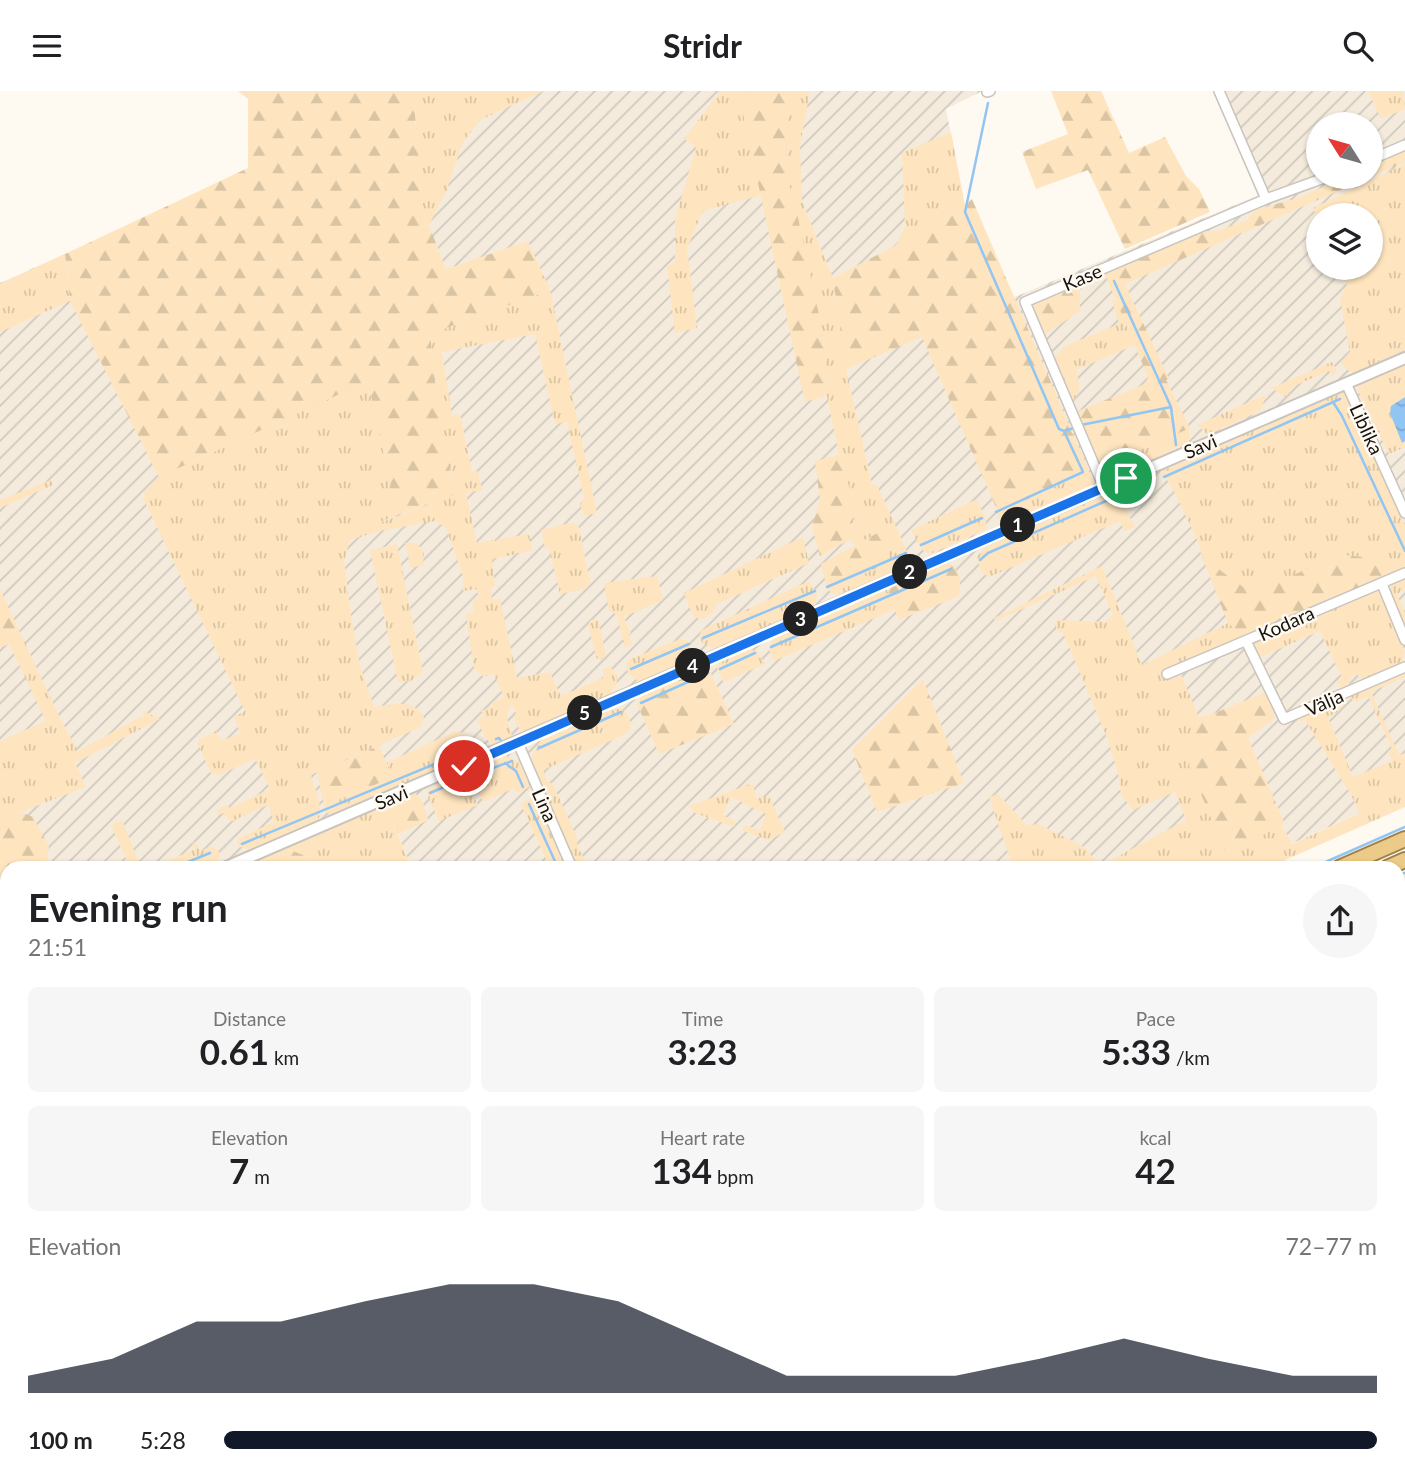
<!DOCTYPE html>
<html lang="en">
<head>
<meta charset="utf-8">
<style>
  :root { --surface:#fff; --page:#f6f6f6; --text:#202124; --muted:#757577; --accent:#111827 }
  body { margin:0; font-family:Lato,sans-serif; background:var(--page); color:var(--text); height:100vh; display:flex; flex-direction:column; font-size:26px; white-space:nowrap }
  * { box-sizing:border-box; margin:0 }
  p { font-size:23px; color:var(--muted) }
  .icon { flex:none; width:38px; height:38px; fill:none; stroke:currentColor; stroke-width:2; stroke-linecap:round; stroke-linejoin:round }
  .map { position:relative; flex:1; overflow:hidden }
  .details { position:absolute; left:0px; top:770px; width:1405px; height:621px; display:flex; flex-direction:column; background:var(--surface); border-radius:21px 21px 0 0; box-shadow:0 2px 5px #0004 }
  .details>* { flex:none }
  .needle { width:46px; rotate:307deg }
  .controls { position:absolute; left:1306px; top:21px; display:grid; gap:14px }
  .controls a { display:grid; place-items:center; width:77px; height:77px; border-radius:50%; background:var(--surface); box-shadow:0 2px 5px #0004; font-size:35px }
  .pin { position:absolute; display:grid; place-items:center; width:60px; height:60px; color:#fff; margin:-30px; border:4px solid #fff; border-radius:50%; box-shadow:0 2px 7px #0007 }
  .km { position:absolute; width:35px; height:35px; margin:-18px; border-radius:50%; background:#222; color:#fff; font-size:19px; line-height:35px; text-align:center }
  .round { display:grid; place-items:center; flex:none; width:74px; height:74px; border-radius:37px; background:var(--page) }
  .headline { display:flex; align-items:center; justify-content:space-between; height:119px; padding:0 28px }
  h1 { font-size:38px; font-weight:700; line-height:52px }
  .metrics { display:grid; grid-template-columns:repeat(3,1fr); gap:10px; height:119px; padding:7px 28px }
  .metrics div { display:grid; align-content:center; border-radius:10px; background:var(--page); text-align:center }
  .metrics b { font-size:35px; font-weight:700 }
  .metrics small { font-size:19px; font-weight:400 }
  .metrics p { font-size:19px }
  .chart { height:196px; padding:14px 28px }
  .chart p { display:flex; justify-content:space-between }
  .chart svg { width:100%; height:126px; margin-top:7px; fill:var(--accent); opacity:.7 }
  ul { padding:0 28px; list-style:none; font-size:23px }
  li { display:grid; grid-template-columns:112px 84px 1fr; align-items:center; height:52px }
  li i { height:18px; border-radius:9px; background:var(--accent) }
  header { display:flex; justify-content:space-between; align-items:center; height:91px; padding:0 28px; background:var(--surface); font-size:32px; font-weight:700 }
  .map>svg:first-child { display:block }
  .industrial { fill:url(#industrial-furrows); fill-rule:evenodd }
  .grass { fill:url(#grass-tufts) }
  .forest { fill:url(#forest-firs) }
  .water { fill:url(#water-ripples) }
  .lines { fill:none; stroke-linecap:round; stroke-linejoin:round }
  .stream { stroke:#91c5f3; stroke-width:2.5 }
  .minor-casing { stroke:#c9c4bd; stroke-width:12 }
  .tertiary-casing { stroke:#c9c4bd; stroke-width:14 }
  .trunk-casing { stroke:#9e814a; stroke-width:18 }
  .minor { stroke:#fff; stroke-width:9 }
  .tertiary { stroke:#fff; stroke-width:10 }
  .trunk { stroke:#ecca88; stroke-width:14 }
  .route-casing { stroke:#fff; stroke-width:14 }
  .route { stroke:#1a73e8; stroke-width:9 }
  .labels { text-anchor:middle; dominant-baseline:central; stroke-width:5; stroke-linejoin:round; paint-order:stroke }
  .street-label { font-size:19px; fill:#151310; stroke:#fef9f1 }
</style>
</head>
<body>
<header><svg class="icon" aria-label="menu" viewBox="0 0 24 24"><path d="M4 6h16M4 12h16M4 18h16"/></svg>Stridr<svg class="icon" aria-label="search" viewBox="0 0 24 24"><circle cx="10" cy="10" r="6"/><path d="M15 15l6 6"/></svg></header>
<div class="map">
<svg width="1405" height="1390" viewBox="0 0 1405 1390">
  <defs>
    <pattern id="industrial-furrows" width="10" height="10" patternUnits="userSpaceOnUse" patternTransform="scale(1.75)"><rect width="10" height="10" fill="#f4ebdd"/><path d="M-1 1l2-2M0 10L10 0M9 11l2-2" fill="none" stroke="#d0c9bd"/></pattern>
    <pattern id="grass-tufts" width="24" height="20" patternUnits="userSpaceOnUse" patternTransform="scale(1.75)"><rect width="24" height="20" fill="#fee5bf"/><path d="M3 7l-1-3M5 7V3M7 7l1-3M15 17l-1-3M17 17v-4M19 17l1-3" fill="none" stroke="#d9c4a3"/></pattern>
    <pattern id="forest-firs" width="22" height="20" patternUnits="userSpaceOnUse" patternTransform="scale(1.75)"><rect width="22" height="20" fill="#fee5bf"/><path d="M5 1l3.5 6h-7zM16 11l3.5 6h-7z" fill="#d9c4a3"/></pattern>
    <pattern id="water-ripples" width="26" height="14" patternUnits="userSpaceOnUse" patternTransform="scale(1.75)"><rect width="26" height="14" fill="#91c5f3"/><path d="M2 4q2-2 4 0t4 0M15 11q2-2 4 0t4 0" fill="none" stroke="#7ca8cf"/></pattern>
  </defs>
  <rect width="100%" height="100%" fill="#fef9f1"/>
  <path class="industrial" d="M413 0H982L946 18 965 117 1005 210 1259 104 1216 0H1405V681L1360 722 1291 753 1283 736 1191 777H412L385 714 239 777H7V864L0 866V192L65 163 70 210 430 243 528 150 446 179 423 119ZM1318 33H1370V86H1318ZM1318 124H1370V177H1318Z"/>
  <path class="grass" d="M413 0H544L480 29 463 51 447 99 429 134 423 119Z
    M720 0H750L743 22 762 104 703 120 687 157 697 237 675 242 667 175 675 171V129L696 56 684 48Z
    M788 0H810L800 55 802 110 833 187 846 278 872 393 878 396 906 458 908 468 906 475 840 504C832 503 828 501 826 493L833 497 883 440 856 454 849 449 854 431 850 400 839 364 827 305 825 252 786 83Z
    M1368 0H1404L1405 18 1381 28Z
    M951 41 965 115 954 124 895 156 905 136 902 62Z
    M1405 73V259L1353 282 1346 278 1341 271 1350 261 1340 207 1347 195 1339 177H1370V124H1318V128L1313 117Z
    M65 163 70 210 0 241V193Z
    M550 199 597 422 584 425 580 413 584 407 567 331 555 333 535 243 442 261 452 325 460 323 472 381 478 380 482 399 466 402 477 452 529 443 532 460 492 468 495 495 491 497 492 509 500 507 517 587 550 581 561 605 603 587V579L610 575 617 584V591L611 603 526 643C518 640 516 632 514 625L516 622 512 613C501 625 512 635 512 649L495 654 486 648 477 629 484 625 481 620 493 615 491 612 504 606 493 582 484 586 474 578 466 523 474 521 472 509 479 507 476 498 463 500V485L446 437 435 430 379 440 350 449 344 470 351 524 360 574 374 616C392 613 413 607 424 626L421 636 379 654 386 672 456 640 466 643C470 656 466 664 456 673L333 723 326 722 324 715 392 686 372 657 311 684C315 698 324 717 318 730L250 759 240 756 237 751 238 747 274 731 268 714 230 731 224 722 218 724 217 719 226 714 230 717 270 698 255 668 219 684 211 683 197 650 216 640 221 650 240 642 234 626 245 620 144 409 145 399 159 386 368 290 397 424 369 436 454 404 437 309 430 243Z
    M1117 208 1135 254 1076 279C1079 292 1083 301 1072 310L1054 267 1065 255 1119 233 1112 210Z
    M1332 271 1336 277V281L1332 285 1329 280 1292 296 1286 306 1271 297Z
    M1405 274V356L1389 363 1358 300V294Z
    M1340 301 1345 302 1349 308 1405 434V478L1395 482 1371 466 1333 464 1298 482 1250 502 1201 465 1200 455 1171 394 1160 381Z
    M1265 304V308L1260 320 1208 344 1197 334Z
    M1190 337 1189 351 1108 389 1104 387 1099 377Z
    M1089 380 1093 388 1092 394 1007 432 997 427 998 421Z
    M51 389 53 394 0 417V409Z
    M1111 400 1117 401 1135 436 1124 440 1120 430 989 486C980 482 979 475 977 466L984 457Z
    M977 408 986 429 985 439 930 463 921 458 911 439Z
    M569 432H574L579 436 590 491 586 498 560 503 549 457H545L541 439Z
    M803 446 809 472 717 513 714 520 704 528 695 527 691 520 684 502Z
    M405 452H417L424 461 423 474 411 477Z
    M397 453 423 581 411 590 398 591 370 459Z
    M1102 475 1142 574 1228 532 1246 546 1161 582 1163 587 1180 581 1199 626 1191 641 1225 761 1282 735 1292 753 1360 722 1351 704 1305 629 1300 631 1298 628 1338 609 1341 616 1339 620 1328 626 1353 686 1392 670 1388 660 1392 658 1368 605 1356 611 1350 607V603L1405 580V586L1371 601 1399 664 1405 662V716L1267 777H1013L989 706 998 703 1027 734 1039 733 1084 756 1100 775 1186 729 1175 701 1133 719 1121 704 1118 682 1108 649 1064 544 1055 536 1057 529 1105 531 1113 524 1096 485 995 530 994 527Z
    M657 485 663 509 624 526 631 542 629 544 632 554 624 556 617 524 609 520 604 492Z
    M1405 487V499L1397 503 1405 522V541L1389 503 1392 494Z
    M809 490 817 503 816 512 809 518 715 557 703 553 699 545 702 539Z
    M886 497 896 518 774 570 769 559 773 548Z
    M1375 497 1379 498 1405 560 1402 572 1366 588 1361 587 1356 583 1351 586 1349 595 1343 598 1336 591 1342 587 1320 540 1258 567 1252 556 1258 547Z
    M596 528 599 530 606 565 599 569 596 566 588 533 591 529Z
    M18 537 61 629 78 660 144 624 142 619 160 628 75 672 86 696 0 729V650L46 630 9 553 0 557V545Z
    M680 548 689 550C697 570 675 576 660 583 655 585 649 589 644 590 636 591 629 584 626 577L628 569Z
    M748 559 757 560 765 573 723 591 717 577 719 572Z
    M614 618H622C629 624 632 629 630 639L622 645 543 679 547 690 553 693 578 749 577 753 588 777H577L532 674V665L540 650Z
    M506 665 520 671 531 695 518 702 515 697 483 711 469 683 471 679Z
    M461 682 478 714 439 730 428 706V698Z
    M753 692 756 707 769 705 785 741 769 749 743 740 744 734 760 739 766 723 731 706 723 724 736 731 734 736 695 722 689 715Z
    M532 706 536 707 565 777H550L521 714 524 710Z
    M385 714 412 777H311V767L285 757Z
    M122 729 141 777H130L111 734Z
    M196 751 200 760 212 755 220 762 218 771 210 777H163L165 771 195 758 193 752Z
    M1399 1109 1405 1122 1404 1206 1398 1195Z"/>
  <path class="forest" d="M238 0H413L423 119 446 178 528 150 550 199 430 243 437 309 454 404 397 424 368 290 159 386 70 210 65 163 248 77V8Z
    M750 0H788L786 83 795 113 825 252 827 305 805 311 743 22Z
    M1051 0H1101L1129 62 1165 46 1186 85 1199 98 1210 121 1125 158 1088 79 1036 98 1022 61 1068 43Z
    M1405 57V71L1125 193 1169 288 1166 289 1190 337 1099 377 1079 329 1078 320 1145 293 1148 286 1104 181 1203 140H1217L1247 129 1255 119 1298 107 1328 94 1332 89 1339 86H1370V73Z
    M972 108 1089 380 998 421 922 246 846 278 833 187 954 124Z
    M1076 192 1080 198V220L1045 243 1033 215 1035 210Z
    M839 364C849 394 859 418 849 449L820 465 812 435 820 408 815 370Z
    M883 439 889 471 833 498 826 493 821 473Z
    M1333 464 1371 466 1395 482 1246 546 1228 532 1202 466 1250 501 1298 482Z
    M949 472C961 480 961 492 959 505L899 529 886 497Z
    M0 498 18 537 0 545Z
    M704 577 710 580 734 633 659 663 637 613 642 605Z
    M923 588 964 692 877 721 852 659Z
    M1266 601 1274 620V628L1248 647 1284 731 1282 735 1225 761 1189 674 1196 657 1191 641 1199 626 1215 622Z
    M373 657 387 672 393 686 324 715 317 682Z
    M411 703H416L422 709 428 728 427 730 398 743 385 714Z
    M21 721 33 726 49 755 46 777H7V844L0 847V729Z
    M285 757 311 767V777H239Z
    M1405 803V1026L1398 1027V804Z
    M306 1384H421L423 1390H308Z"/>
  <path class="water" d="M1405 306V350L1402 352 1390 322 1391 315Z"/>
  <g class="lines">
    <path class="stream" d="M988 12 965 121 1059 338 1064 340 1083 381 996 421
      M1114 190 1171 316
      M1333 311 1342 325 1405 460
      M1081 334 1171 316 1176 354
      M1064 340 1074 337
      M1164 386 1340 308
      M921 454 982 427
      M980 469 988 462 1115 406
      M827 496 906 462
      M703 547 815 500
      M771 556 951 478
      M631 578 689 553
      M720 578 755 562
      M641 612 708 582
      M496 648 499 647 503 652
      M539 657 621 621
      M505 672 516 680 523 696
      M474 684 512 670
      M430 702 463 688
      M529 713 558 777
      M242 753 466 660
      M173 777 210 762
      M1312 777 1405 736
      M1398 784 1405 782
      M1398 802 1405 800
      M0 843 7 841
      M0 925 6 938
      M0 1350 3 1354 0 1360
      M420 1384 425 1385"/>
    <g class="minor-casing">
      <path id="minor" d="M1219 0 1266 108
        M987 1 990 0
        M1370 69 1405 54
        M1346 292 1405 422
        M1104 397 1025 211 1266 108 1327 86
        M1382 493 1405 549
        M1246 550 1284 628 1405 576
        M1167 583 1405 482
        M518 652 572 777
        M1398 1060 1405 1057
        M1398 1091 1405 1107
        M0 1098 7 1094
        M0 1221 7 1218
        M0 1274 7 1291
        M0 1308 7 1305
        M1398 1335 1405 1332
        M473 1384 476 1390
        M503 1384 506 1390
        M539 1384 541 1390
        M622 1384 624 1390
        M840 1384 842 1390
        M997 1384 1000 1390
        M1199 1384 1201 1390
        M118 1390 123 1384
        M436 1390 449 1384
        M600 1390 613 1384
        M638 1390 652 1384
        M861 1390 875 1384"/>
    </g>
    <g class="tertiary-casing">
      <path id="tertiary" d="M224 777 1405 267
        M0 858 7 856
        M0 954 7 969
        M1398 1260 1405 1257
        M184 1384 186 1390
        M1094 1390 1107 1384"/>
    </g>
    <g class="trunk-casing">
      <path id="trunk" d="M1339 777 1405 748
        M1387 777 1405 769
        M0 1377 7 1374
        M17 1390 28 1384"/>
    </g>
    <use href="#minor" class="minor"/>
    <use href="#tertiary" class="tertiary"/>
    <use href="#trunk" class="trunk"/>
  </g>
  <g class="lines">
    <g class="route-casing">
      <path id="route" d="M464 675 1126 387"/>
    </g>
    <use href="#route" class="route"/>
  </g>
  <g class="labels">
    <g class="street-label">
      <text transform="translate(1082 186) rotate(-23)">Kase</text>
      <text transform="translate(1367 338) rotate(65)">Liblika</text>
      <text transform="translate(1200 355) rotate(-23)">Savi</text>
      <text transform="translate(1286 532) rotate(-24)">Kodara</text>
      <text transform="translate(1324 611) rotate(-24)">Välja</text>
      <text transform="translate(391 706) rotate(-23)">Savi</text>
      <text transform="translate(545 714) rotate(66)">Lina</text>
    </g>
  </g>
</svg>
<div class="controls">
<a><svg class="needle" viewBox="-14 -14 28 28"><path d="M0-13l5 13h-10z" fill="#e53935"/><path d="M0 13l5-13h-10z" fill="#757577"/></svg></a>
<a><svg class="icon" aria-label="layers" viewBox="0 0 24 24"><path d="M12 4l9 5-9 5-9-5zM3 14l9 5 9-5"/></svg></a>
</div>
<div class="pin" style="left:1126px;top:387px;background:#1e9e55"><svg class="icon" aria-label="arrive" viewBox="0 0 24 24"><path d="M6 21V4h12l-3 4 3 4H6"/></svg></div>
<div class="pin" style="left:464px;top:675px;background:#d93025"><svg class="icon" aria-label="check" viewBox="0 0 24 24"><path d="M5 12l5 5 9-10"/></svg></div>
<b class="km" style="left:1018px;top:434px">1</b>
<b class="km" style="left:910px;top:481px">2</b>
<b class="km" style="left:801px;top:528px">3</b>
<b class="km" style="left:693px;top:575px">4</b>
<b class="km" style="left:585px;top:622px">5</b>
<section class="details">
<div class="headline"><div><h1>Evening run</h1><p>21:51</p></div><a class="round"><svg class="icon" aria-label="share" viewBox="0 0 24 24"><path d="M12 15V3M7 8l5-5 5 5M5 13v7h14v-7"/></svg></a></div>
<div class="metrics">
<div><p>Distance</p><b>0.61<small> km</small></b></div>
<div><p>Time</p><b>3:23</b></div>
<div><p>Pace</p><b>5:33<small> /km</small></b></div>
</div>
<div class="metrics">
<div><p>Elevation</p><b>7<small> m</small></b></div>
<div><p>Heart rate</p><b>134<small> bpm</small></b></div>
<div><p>kcal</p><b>42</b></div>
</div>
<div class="chart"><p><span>Elevation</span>72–77 m</p>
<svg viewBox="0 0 160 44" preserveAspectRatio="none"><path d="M0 44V38L10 32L20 19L30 19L40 12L50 6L60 6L70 12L80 25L90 38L100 38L110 38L120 32L130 25L140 32L150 38L160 38V44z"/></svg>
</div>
<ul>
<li><b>100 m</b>5:28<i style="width:100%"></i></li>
</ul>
</section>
</div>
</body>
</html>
